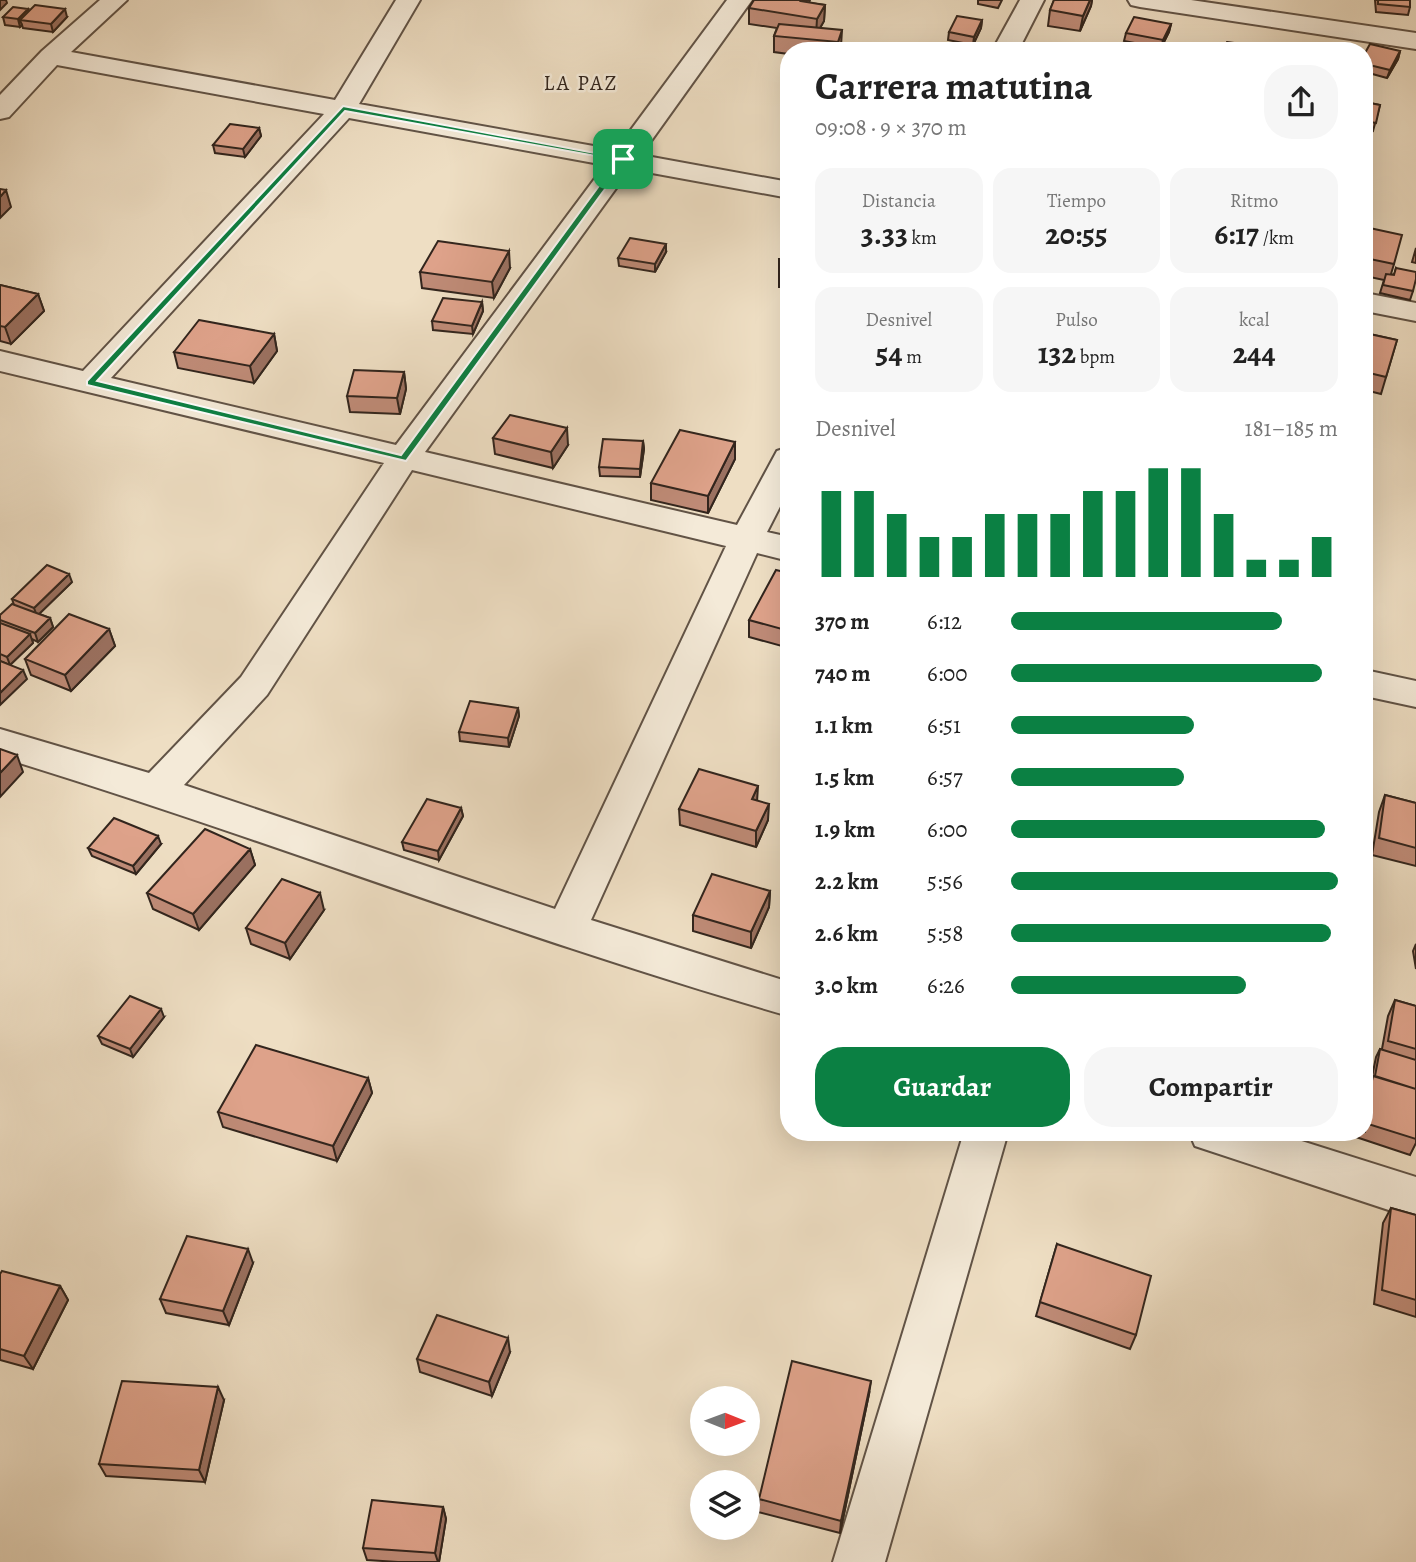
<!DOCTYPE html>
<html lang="es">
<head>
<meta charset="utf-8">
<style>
  :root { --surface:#fff; --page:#f6f6f6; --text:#222; --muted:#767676; --accent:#0b8043 }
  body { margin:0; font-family:Alegreya,serif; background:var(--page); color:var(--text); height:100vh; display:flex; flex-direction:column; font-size:26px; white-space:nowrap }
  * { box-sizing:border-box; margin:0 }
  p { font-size:23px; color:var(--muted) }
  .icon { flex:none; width:38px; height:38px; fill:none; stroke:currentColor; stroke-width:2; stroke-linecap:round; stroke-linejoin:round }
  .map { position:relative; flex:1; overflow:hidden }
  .drawer { position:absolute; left:780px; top:42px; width:593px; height:1099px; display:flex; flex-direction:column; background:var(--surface); border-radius:28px; box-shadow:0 7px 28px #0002 }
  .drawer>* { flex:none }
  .needle { width:46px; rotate:91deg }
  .controls { position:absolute; left:690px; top:1386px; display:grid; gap:14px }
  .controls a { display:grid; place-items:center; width:70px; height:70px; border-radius:50%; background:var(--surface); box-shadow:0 7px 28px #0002; font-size:35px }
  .pin { position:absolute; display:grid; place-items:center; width:60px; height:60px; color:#fff; margin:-30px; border-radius:14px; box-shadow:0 4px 10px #0006 }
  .round { display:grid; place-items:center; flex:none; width:74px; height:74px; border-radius:28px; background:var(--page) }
  .summary { display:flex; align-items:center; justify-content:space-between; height:119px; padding:0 35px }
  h1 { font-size:38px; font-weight:700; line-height:52px }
  .metrics { display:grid; grid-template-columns:repeat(3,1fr); gap:10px; height:119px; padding:7px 35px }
  .metrics div { display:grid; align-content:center; border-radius:18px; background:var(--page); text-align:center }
  .metrics b { font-size:30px; font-weight:700 }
  .metrics small { font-size:19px; font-weight:400 }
  .metrics p { font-size:19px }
  .chart { height:196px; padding:14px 35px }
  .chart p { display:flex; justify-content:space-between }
  .chart svg { width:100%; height:126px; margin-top:7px; stroke:var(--accent); stroke-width:6 }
  .cta { display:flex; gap:14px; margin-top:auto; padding:14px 35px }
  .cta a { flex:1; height:80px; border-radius:28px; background:var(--accent); color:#fff; font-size:28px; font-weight:700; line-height:80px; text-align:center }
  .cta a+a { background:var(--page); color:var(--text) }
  ul { padding:0 35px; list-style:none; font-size:23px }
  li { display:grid; grid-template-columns:112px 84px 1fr; align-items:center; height:52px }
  li i { height:18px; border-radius:9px; background:var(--accent) }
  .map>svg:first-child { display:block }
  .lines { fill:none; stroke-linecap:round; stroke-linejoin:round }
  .minor-casing { stroke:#615346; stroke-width:4 }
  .minor { fill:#f4ead8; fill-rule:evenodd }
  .wall { fill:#bf8b77; stroke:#32251d; stroke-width:2 }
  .shaded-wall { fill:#9b7161; stroke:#32251d; stroke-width:2 }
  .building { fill:#dea28a; stroke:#32251d; stroke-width:2 }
  .route { fill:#0b8043; stroke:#fff; stroke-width:2; fill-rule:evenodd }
  .labels { text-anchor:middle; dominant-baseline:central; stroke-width:5; stroke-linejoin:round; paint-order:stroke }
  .far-neighbourhood-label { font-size:21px; letter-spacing:2px; fill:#32251d; stroke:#f4ead8 }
</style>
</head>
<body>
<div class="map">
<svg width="1416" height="1562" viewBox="0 0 1416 1562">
  <rect width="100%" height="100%" fill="#eedec3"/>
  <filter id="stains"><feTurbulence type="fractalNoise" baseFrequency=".00286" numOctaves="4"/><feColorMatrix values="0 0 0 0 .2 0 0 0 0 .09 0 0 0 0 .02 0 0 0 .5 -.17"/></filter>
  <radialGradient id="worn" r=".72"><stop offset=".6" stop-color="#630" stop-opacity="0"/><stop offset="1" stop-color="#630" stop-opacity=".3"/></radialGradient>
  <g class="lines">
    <g class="minor-casing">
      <path id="minor" d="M100 0H127L71 52 335 100 396 0H420L359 104 616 150 727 0H752L641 155 789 182V198L630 169 425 452 737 525 777 451 789 447V489L767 532 789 537V561L757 553 591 920 789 982V1016C523 940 265 838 0 757V729L149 773 241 677 384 463 0 371V351L83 371 324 114 57 65 9 117 0 119V95L42 51ZM349 118 605 165 396 445 111 378ZM412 470 726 546 555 909 184 785 267 695Z
        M1020 0H1044L1018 51H992Z
        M1128 0H1191L1416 33V49L1140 7 1131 5Z
        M1365 293 1416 303V321L1365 311Z
        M1365 670 1416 681V707L1365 696Z
        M964 1132H1008L885 1562H833Z
        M1189 1132H1273L1416 1177V1219L1195 1146Z"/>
    </g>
    <use href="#minor" class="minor"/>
  </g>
  <path class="wall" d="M754 0H810L809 3 825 5 824 21 820 28 841 46 839 51H789V54L774 52V36L777 28 749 24V8Z
    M978 0H1002L998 8 978 4Z
    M1054 0H1092L1091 6 1080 31 1048 26 1050 10Z
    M1375 0H1410V7L1408 15 1376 12Z
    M28 12 67 17 53 32 23 28 22 25 20 27 5 25 3 17Z
    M982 20 981 28 973 45 948 40 949 32Z
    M1171 24 1169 32 1161 48 1124 41 1126 33Z
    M1400 51 1398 59 1387 78 1365 72V53Z
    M1365 90 1368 91 1365 102 1380 105 1373 131 1365 129Z
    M259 128 261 136 245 157 215 153 213 145Z
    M1365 227 1394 264 1391 274 1394 275 1396 268 1413 291 1410 300 1380 293 1384 280 1365 276Z
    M1416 248V263L1412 262Z
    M666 252 655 272 619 266 618 258Z
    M779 259H789V287H779Z
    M510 268 494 298 422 288 420 272Z
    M0 285 38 294 44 311 11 344 0 341Z
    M482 302 483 311 473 334 433 330 432 321Z
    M1365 333 1397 340 1381 394 1365 390Z
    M274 334 277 351 254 383 178 368 174 352Z
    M404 372 406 389 400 414 350 412 347 396Z
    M493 438 568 445 553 468 495 454Z
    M643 441 644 449 640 477 600 476 599 467Z
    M735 442V459L708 513 651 500V483Z
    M789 573V648L749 637V620Z
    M72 582 39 614 50 618 53 627 38 642 32 639 33 643 10 665 0 661V615L14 605 12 599Z
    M109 629 115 646 71 691 31 675 25 659Z
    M518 708 519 716 509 747 460 741 459 732Z
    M789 739V759L787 758 788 742Z
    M1385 795 1416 803V866L1372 855 1379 812Z
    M757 800 768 820 756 847 680 825 679 809Z
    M461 808 463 816 439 860 404 850 402 842Z
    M161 844 136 874 92 856 88 848Z
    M250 849 255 865 199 930 153 909 147 893Z
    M770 891 769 907 751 948 693 931V915Z
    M324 910 290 959 251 944 246 928Z
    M1416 944V969L1413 951Z
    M1395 1000 1416 1006V1143L1410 1155 1356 1137 1357 1132H1365L1366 1091 1372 1077 1376 1057 1380 1049H1382L1388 1016Z
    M164 1017 133 1057 102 1044 98 1036Z
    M368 1078 372 1093 337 1161 223 1127 218 1112Z
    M1391 1208 1416 1215V1317L1374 1304 1383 1223Z
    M1057 1244 1136 1335 1130 1349 1036 1316Z
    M253 1263 229 1325 166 1313 160 1299Z
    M0 1274 60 1286 68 1300 33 1369 0 1360Z
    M510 1352 492 1396 420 1372 417 1359Z
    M869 1394 840 1533 758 1512 759 1499Z
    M224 1400 205 1482 106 1476 99 1464Z
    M443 1507 446 1519 439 1562H398L367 1560 363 1548Z"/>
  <path class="shaded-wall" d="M0 0H6L7 3 0 10Z
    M1090 0H1092L1091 6 1080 31 1083 16Z
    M825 5 824 21 816 35 817 19Z
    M28 9 30 17 20 20 22 25 20 27 18 19Z
    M65 9 67 17 53 32 51 24Z
    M982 20 981 28 973 45 974 37Z
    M1171 24 1169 32 1161 48 1163 40Z
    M842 30 841 46 839 51H837L838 42Z
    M1400 51 1398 59 1387 78 1390 70Z
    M259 128 261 136 245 157 243 149Z
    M6 190 11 207 0 218V197Z
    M666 244V252L655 272V264Z
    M509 251 510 268 494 298 492 282Z
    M38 294 44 311 11 344 5 327Z
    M482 302 483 311 473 334 472 326Z
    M274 334 277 351 254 383 250 366Z
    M404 372 406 389 400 414 397 398Z
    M567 428 568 445 553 468 551 452Z
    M643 441 644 449 640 477V469Z
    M735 442V459L708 513V496Z
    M69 574 72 582 37 616 34 608Z
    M50 618 53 627 38 642 35 633Z
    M109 629 115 646 71 691 65 675Z
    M30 634 33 643 10 665 7 657Z
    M23 670 27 679 0 705V693Z
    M518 708 519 716 509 747 508 738Z
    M17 755 23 772 0 797V773Z
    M758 786 757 802 752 799Z
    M769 804 768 820 756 847V831Z
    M461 808 463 816 439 860 438 851Z
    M158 836 161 844 136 874 133 866Z
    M250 849 255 865 199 930 193 914Z
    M770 891 769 907 751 948V932Z
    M320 893 324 910 290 959 285 943Z
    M161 1009 164 1017 133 1057 130 1049Z
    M368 1078 372 1093 337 1161 333 1146Z
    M248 1249 253 1263 229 1325 223 1311Z
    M60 1286 68 1300 33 1369 24 1356Z
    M508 1338 510 1352 492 1396 489 1382Z
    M871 1381 869 1394 840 1533 841 1521Z
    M218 1387 224 1400 205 1482 199 1470Z
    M443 1507 446 1519 439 1562H438L435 1553Z"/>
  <path class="building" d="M754 0H802L801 1 825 5 817 19 749 8Z
    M1054 0H1090L1083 16 1050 10Z
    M1378 0H1410V7L1378 4Z
    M35 5 65 9 51 24 20 20Z
    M13 7 28 9 18 19 3 17Z
    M957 16 982 20 974 37 949 32Z
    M1134 17 1171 24 1163 40 1126 33Z
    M779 24 842 30 838 42 774 36Z
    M1227 42 1264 47 1263 51H1224Z
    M1370 44 1400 51 1390 70 1365 64V53Z
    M1365 90 1368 91 1366 101H1365Z
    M1365 102 1380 105 1376 123 1365 121Z
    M230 124 259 128 243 149 213 145Z
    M0 189 6 190 0 197Z
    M1365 227 1402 235 1394 264 1365 258Z
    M630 238 666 244 655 264 618 258Z
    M438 241 509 251 492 282 420 272Z
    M779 259H789V279L780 278Z
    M1396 268 1416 272V279L1413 291 1383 285 1386 274 1394 275Z
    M0 285 38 294 5 327 0 326Z
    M443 298 482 302 472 326 432 321Z
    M199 320 274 334 250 366 174 352Z
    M1365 333 1397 340 1386 377 1365 372Z
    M354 370 404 372 397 398 347 396Z
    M510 415 567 428 551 452 493 438Z
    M680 430 735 442 708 496 651 483Z
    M603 439 643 441 640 469 599 467Z
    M47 565 69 574 34 608 12 599Z
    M776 570 789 573V631L749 620Z
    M12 604 50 618 35 633 0 620V615Z
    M69 614 109 629 65 675 25 659Z
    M0 623 30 634 7 657 0 654Z
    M0 661 23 670 0 693Z
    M470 701 518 708 508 738 459 732Z
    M0 749 17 755 0 773Z
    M699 769 758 786 752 799 769 804 756 831 679 809Z
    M1385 795 1416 803V848L1379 838Z
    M427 799 461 808 438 851 402 842Z
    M114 818 158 836 133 866 88 848Z
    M205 829 250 849 193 914 147 893Z
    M712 874 770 891 751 932 693 915Z
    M282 879 320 893 285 943 246 928Z
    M130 996 161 1009 130 1049 98 1036Z
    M1395 1000 1416 1006V1049L1388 1041Z
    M256 1045 368 1078 333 1146 218 1112Z
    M1380 1049 1416 1060V1089L1375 1076Z
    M1373 1076 1416 1089V1139L1365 1123V1114Z
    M1391 1208 1416 1215V1300L1382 1290Z
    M187 1236 248 1249 223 1311 160 1299Z
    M1057 1244 1151 1276 1136 1335 1040 1302Z
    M2 1271 60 1286 24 1356 0 1349V1274Z
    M437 1315 508 1338 489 1382 417 1359Z
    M792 1361 871 1381 841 1521 759 1499Z
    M122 1381 218 1387 199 1470 99 1464Z
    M372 1500 443 1507 435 1553 363 1548Z"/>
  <path class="route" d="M343 106 627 159 406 461 87 385V381ZM345 111 618 160 401 455 97 381Z"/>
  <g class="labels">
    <g class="far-neighbourhood-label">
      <text x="581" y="83">LA PAZ</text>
    </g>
  </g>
  <rect width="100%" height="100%" filter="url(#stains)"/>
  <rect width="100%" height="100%" fill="url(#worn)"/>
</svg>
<div class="controls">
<a><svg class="needle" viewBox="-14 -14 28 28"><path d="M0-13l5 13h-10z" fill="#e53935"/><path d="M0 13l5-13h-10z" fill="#767676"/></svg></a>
<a><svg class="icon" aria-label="layers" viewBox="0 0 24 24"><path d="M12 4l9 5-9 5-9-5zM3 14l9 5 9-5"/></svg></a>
</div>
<div class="pin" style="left:623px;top:159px;background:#1e9e55"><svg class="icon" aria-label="arrive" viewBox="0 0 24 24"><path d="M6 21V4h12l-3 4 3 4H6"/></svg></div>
<section class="drawer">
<div class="summary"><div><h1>Carrera matutina</h1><p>09:08 · 9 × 370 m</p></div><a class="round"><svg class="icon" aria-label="share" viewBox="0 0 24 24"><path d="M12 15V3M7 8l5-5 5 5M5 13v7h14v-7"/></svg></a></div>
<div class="metrics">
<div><p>Distancia</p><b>3.33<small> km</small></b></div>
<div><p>Tiempo</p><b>20:55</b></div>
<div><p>Ritmo</p><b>6:17<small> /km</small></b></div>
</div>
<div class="metrics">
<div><p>Desnivel</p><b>54<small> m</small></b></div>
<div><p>Pulso</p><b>132<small> bpm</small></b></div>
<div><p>kcal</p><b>244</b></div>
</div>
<div class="chart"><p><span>Desnivel</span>181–185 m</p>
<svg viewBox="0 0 160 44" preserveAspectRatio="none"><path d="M5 44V14M15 44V14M25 44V22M35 44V30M45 44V30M55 44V22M65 44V22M75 44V22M85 44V14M95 44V14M105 44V6M115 44V6M125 44V22M135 44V38M145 44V38M155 44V30"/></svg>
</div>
<ul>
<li><b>370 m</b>6:12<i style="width:83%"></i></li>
<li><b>740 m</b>6:00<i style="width:95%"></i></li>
<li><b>1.1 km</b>6:51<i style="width:56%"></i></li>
<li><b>1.5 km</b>6:57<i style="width:53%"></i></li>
<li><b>1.9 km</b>6:00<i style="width:96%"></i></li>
<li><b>2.2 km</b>5:56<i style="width:100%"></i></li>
<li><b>2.6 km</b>5:58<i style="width:98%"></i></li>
<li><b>3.0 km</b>6:26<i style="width:72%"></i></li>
</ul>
<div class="cta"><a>Guardar</a><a>Compartir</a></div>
</section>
</div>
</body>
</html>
